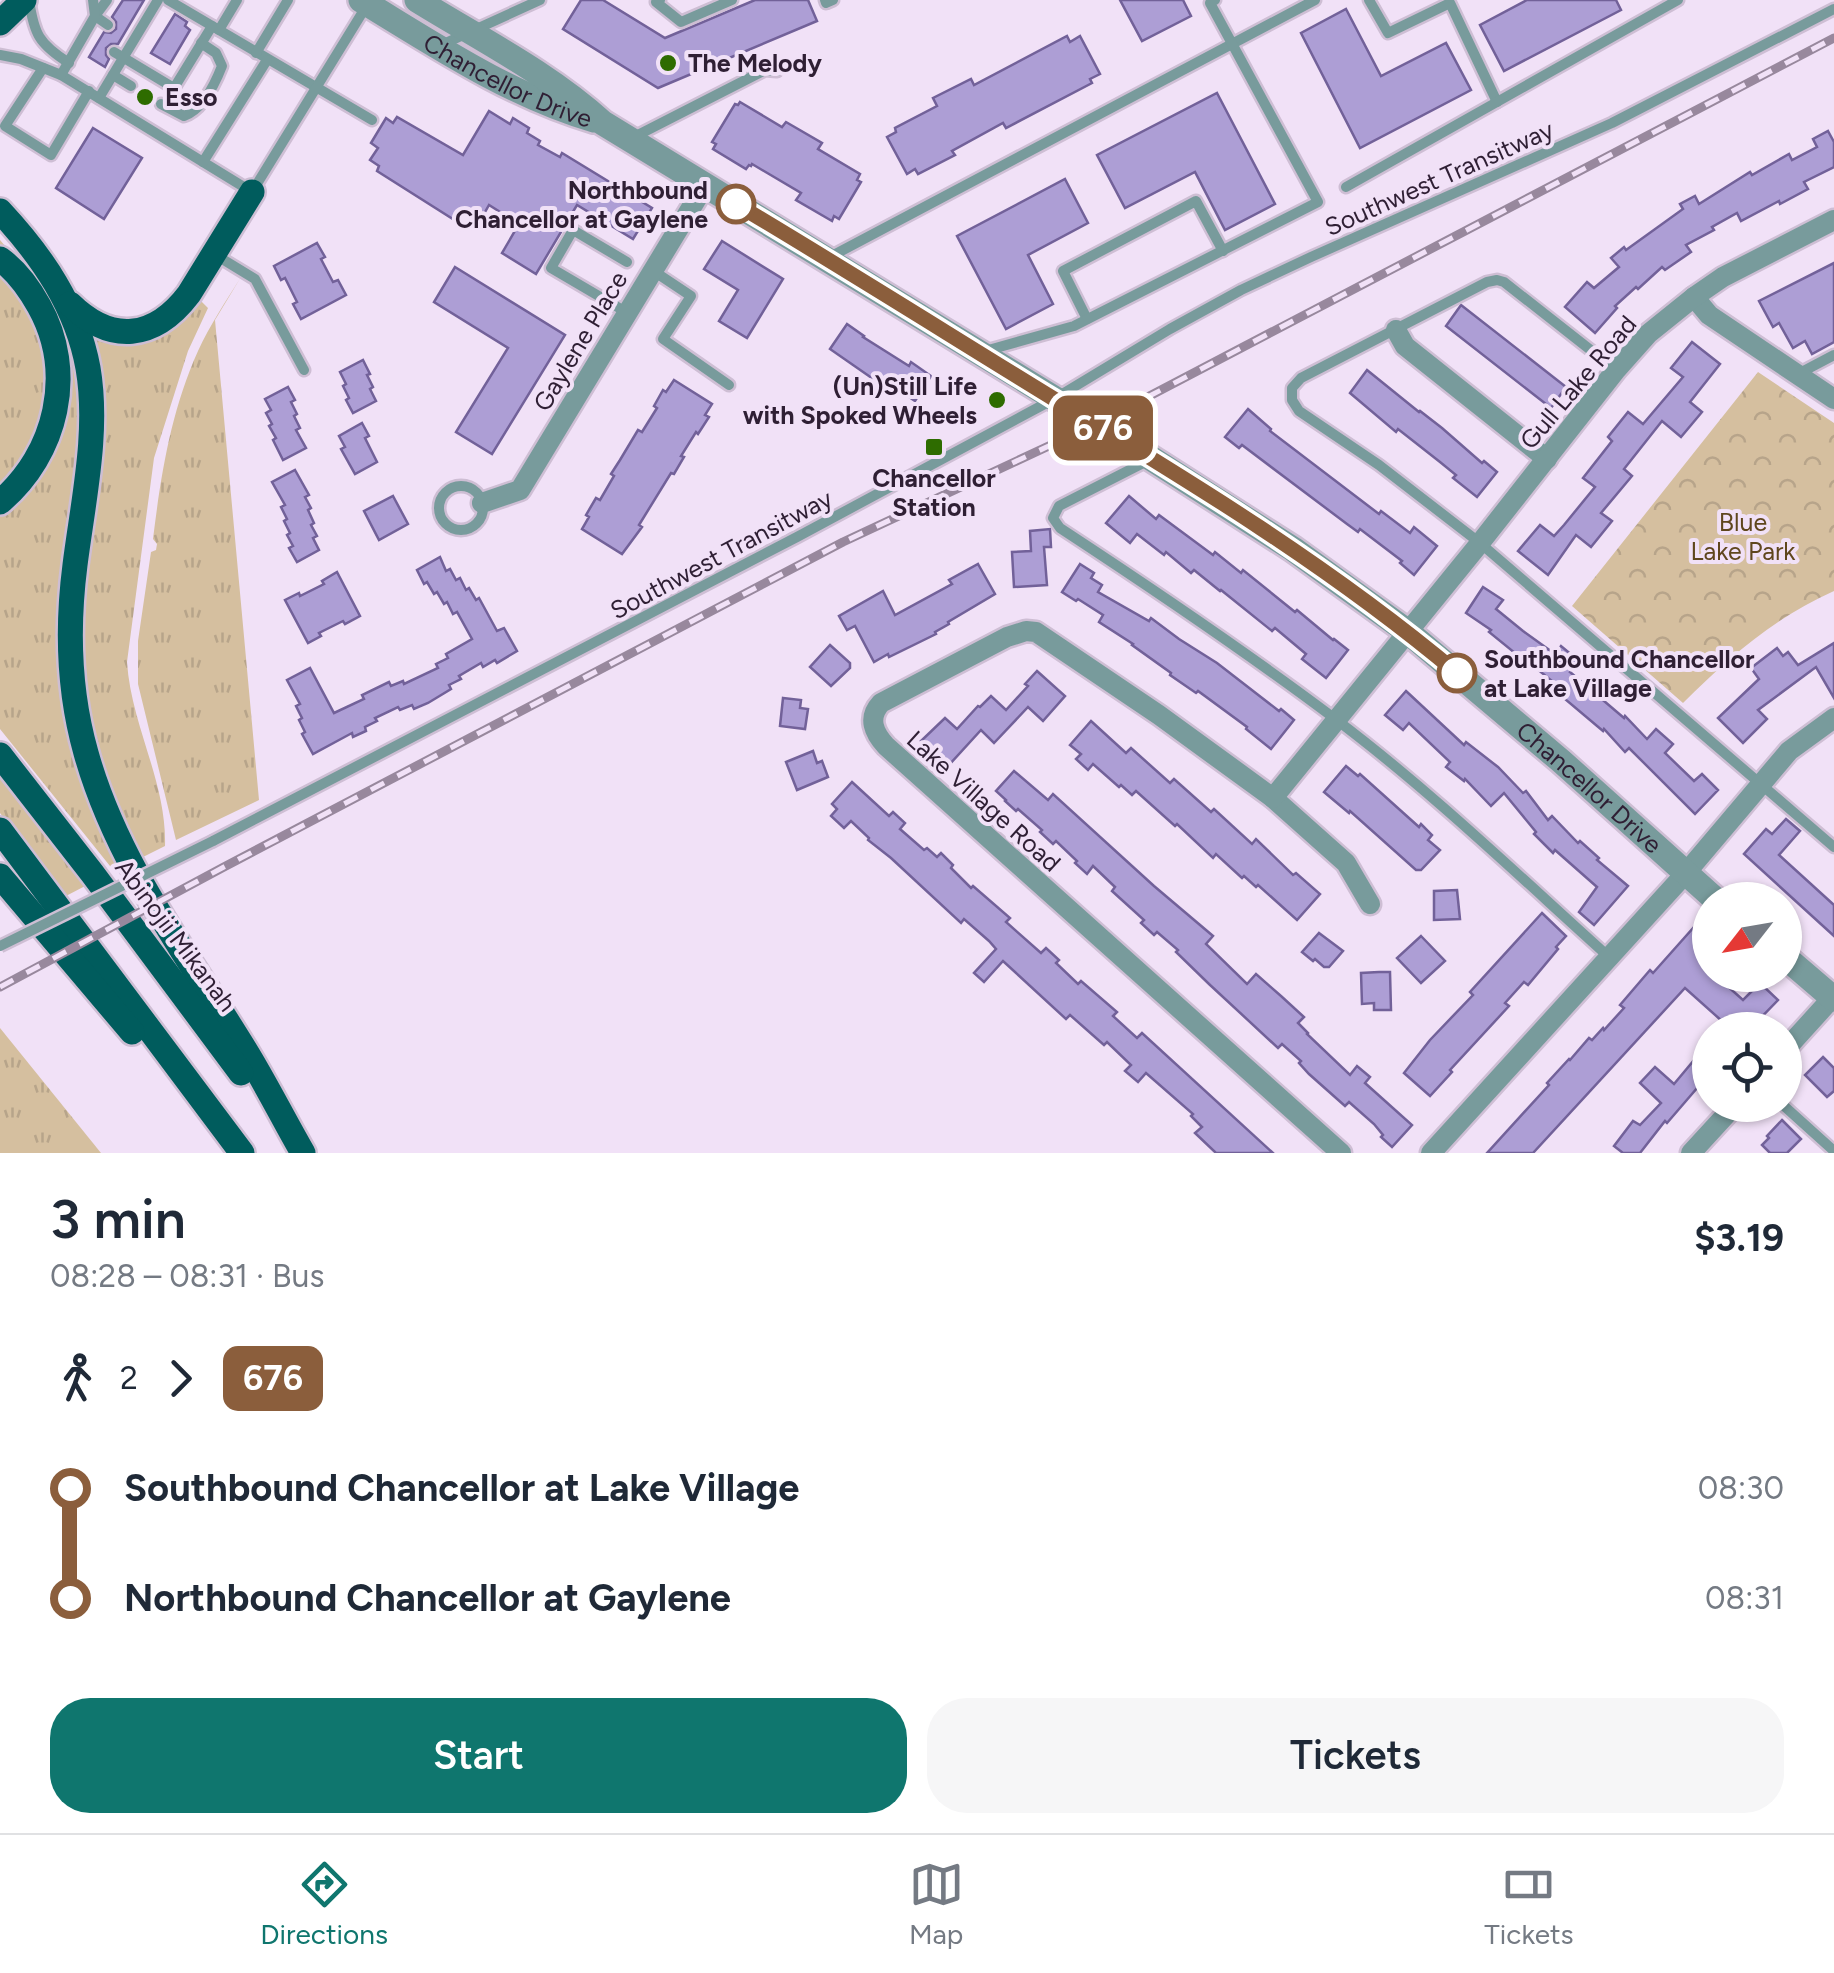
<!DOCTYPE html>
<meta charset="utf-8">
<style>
:root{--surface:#fff;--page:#f6f6f7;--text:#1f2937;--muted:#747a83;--line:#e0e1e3;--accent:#0f766e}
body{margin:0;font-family:Figtree,sans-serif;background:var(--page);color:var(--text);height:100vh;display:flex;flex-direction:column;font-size:38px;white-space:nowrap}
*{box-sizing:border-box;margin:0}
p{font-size:32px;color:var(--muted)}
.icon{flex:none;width:55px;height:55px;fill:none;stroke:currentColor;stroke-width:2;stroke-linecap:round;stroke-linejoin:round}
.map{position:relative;height:1153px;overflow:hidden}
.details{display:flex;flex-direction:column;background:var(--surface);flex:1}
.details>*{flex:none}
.badge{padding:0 20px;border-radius:15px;font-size:35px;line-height:65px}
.needle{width:65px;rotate:239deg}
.buttons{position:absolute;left:1692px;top:882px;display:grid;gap:20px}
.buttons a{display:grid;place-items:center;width:110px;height:110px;border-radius:50%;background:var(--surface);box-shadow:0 2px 8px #0004;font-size:50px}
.map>.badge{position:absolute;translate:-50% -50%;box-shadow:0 0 0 5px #fff}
.legs{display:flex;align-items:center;gap:15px;height:110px;padding:0 50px;font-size:32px}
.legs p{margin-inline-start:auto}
.headline{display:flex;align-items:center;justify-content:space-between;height:170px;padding:0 50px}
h1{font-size:55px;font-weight:600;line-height:75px}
.button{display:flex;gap:20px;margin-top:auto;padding:20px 50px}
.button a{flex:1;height:115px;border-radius:40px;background:var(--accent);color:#fff;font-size:40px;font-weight:600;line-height:115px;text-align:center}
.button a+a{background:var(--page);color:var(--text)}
ul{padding:0 50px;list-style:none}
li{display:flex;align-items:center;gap:35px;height:110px;font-size:38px}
li i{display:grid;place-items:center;width:15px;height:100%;margin:0 12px;background:currentColor}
li i::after{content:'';width:25px;height:25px;margin:-12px;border:8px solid;border-radius:50%;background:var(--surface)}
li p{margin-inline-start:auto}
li:first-child i{background:linear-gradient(#0000 50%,currentColor 0)}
li:last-child i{background:linear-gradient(currentColor 50%,#0000 0)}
.dock{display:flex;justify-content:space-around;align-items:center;height:140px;border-top:2px solid var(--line);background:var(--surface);font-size:28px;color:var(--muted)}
.dock a{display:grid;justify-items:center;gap:5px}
.dock .on{color:var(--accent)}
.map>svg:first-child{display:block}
.grass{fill:url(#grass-tufts)}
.park{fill:url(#park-crowns)}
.building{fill:#ad9ed5;stroke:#726199;stroke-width:2.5}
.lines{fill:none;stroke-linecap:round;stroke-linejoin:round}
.service-casing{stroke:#cebed4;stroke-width:15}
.minor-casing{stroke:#cebed4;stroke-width:25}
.tertiary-casing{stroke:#cebed4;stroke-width:30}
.primary-casing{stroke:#cebed4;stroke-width:30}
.service{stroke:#789b9c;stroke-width:10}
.minor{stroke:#789b9c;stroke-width:20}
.tertiary{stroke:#789b9c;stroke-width:25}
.primary{stroke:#005c5d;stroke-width:25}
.rail-casing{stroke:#98889d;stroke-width:9}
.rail{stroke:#f1e1f7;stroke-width:5;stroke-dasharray:15;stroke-linecap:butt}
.service-bridge-casing{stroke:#cebed4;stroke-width:15;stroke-linecap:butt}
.service-bridge{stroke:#789b9c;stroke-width:10}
.line-1-casing{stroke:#fff;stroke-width:22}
.line-1{stroke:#8b5e3c;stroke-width:15}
.poi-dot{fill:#2e6c00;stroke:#f1e1f7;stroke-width:4}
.stop-1-dot{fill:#fff;stroke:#8b5e3c;stroke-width:5}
.labels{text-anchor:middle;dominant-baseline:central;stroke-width:8;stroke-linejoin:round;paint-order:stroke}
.poi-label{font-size:25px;font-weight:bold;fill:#2f1f34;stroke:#f1e1f7;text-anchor:start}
.street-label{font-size:25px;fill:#2f1f34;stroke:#f1e1f7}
.stop-label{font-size:25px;font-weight:bold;fill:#2f1f34;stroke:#f1e1f7;text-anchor:end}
.park-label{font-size:25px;fill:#5f461d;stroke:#f1e1f7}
</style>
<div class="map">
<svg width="1834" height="1153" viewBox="0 0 1834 1153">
<defs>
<pattern id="grass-tufts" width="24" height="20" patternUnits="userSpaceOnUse" patternTransform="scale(2.5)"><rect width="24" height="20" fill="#d5bf9f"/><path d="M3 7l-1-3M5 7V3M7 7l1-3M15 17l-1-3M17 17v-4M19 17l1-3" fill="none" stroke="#b7a48a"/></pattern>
<pattern id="park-crowns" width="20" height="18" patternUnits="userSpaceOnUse" patternTransform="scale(2.5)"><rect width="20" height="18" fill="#d5bf9f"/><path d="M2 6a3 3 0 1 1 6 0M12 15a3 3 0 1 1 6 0" fill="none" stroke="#b7a48a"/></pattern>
</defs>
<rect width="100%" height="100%" fill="#f1e1f7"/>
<g class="grass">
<path d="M0,240L56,305L75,357L82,417L62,633L121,868L114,871L0,729V512L67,391L0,250Z"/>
<path d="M0,277C57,333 62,429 0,484Z"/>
<path d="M241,277L215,320L259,800L176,840L138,684V641L151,552L156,550L157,544L153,539C161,474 171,411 198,351C210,325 226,301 241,277Z"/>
<path d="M195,295L208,308L188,351L154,458L127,662C131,725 167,783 165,846L141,858L103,769L90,725L80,672L89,328L102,334Z"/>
<path d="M0,771L89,884L64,897L0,813Z"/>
<path d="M0,1028L101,1153H0Z"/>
</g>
<path class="park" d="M1758,372L1834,423V591C1775,617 1728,658 1683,703L1572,606Z"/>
<g class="building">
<path d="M123,0H144L118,44H111L106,48V55L109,59L105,67L89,57L104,32L111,33L116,29V22L112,17Z"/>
<path d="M581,0H603L665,38L755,0H808L817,21L658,88L563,29Z"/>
<path d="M1120,0H1183L1191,16L1142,41Z"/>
<path d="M1527,0H1616L1621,10L1504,71L1480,25Z"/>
<path d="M1346,9L1381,76L1446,43L1471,90L1360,148L1301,33Z"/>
<path d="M175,14L187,22L185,26L190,30L170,64L151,53Z"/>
<path d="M1067,36L1070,42L1080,36L1100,74L1090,79L1092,83L1006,128L1003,123L952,151L955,155L918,174L915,169L907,174L887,137L896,132L895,128L937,106L933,98L971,79L974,85Z"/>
<path d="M1217,93L1275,204L1225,230L1195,172L1125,208L1097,155Z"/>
<path d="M740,102L782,127L786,122L822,143L818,149L860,174L857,180L861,182L839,219L834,216L832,221L796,200L801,193L752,164L751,166L749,165L746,169L713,149L716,144L712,142L735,104L738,105Z"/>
<path d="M489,111L510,124L513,118L529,128L527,133L540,141L538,145L560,157L562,153L652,208L633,239L577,205L536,274L502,253L519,224L489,205L480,221L463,210L456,221L377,171L379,166L370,160L378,148L371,143L386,118L393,123L397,117L463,155Z"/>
<path d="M93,128L142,158L104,219L56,188Z"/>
<path d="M1828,131L1834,142V167L1804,182L1808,189L1780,204L1779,201L1741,221L1737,213L1712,227L1714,230L1686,245L1691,252L1665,270L1662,267L1638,289L1636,287L1615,306L1617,308L1595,333L1565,307L1587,282L1594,288L1619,267L1611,258L1624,247L1626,250L1683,209L1680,204L1695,196L1699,204L1750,172L1752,175L1789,154L1792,160L1817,147L1813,139Z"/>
<path d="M1065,179L1088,223L1028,255L1053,304L1006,329L957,236Z"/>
<path d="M722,241L783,279L747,338L719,321L738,290L704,269Z"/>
<path d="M317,243L325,257L321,259L333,282L338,280L346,295L301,319L293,304L297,302L285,278L281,280L274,266Z"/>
<path d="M1834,263V342L1812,354L1805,341L1793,348L1779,323L1773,327L1759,301Z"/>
<path d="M455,267L565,335L492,454L456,432L508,348L434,302Z"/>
<path d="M1461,305L1566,387L1551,408L1446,326Z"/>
<path d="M847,324L864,336L863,337L909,366L911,362L931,376L915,401L882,379L879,383L830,349Z"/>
<path d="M1692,342L1720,364L1690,402L1702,412L1681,437L1662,421L1624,469L1632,476L1601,513L1612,521L1591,547L1576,535L1548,575L1518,551L1540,525L1554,536L1564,525L1595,487L1583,478L1612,441L1608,437L1628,412L1643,424L1683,377L1671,368Z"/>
<path d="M363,360L370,374L367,375L373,387L370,389L376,401L353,413L346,400L349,398L343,386L346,384L340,372Z"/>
<path d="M1367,370L1419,412L1420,411L1442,428L1482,463L1484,461L1497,472L1477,497L1453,478L1456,475L1440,462L1398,429L1396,432L1350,393Z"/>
<path d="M674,380L712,404L705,415L709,417L698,434L696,432L681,456L684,457L674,474L671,473L639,525L642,527L622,554L582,529L589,517L586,515L596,498L600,500L614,476L611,474L620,460L638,430L642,432L657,408L654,406L663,390L666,392Z"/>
<path d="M288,387L295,400L291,402L297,414L294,416L300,428L296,430L306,448L283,460L273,440L276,438L269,426L272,424L266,413L271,410L265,399Z"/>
<path d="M1248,409L1271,429L1270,431L1379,514L1381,511L1410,533L1414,527L1437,546L1414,575L1400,563L1402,561L1360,529L1358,532L1347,524L1242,445L1239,448L1225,437Z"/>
<path d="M362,423L369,436L365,438L377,462L355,474L341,449L345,447L339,436Z"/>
<path d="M295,470L309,495L305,497L311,508L308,510L314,523L311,525L317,536L313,538L319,550L297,562L289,548L293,546L287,535L290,533L284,521L287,519L281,507L285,505L272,482Z"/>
<path d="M393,496L408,524L379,540L364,511Z"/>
<path d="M1129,496L1156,519L1159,515L1213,555L1215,552L1241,573L1243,570L1295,612L1297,610L1333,640L1334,639L1348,650L1326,678L1302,659L1306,654L1275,628L1272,631L1221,590L1220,591L1194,570L1191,573L1166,552L1164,555L1137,534L1130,543L1106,523Z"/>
<path d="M1050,529L1051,547H1044L1047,585L1014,587L1012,552L1031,551L1030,531Z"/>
<path d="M440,557L446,571L450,569L456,580L460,578L466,590L469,588L476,600L479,598L497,631L504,628L517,651L497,663L495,660L483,667L481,663L459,676L461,679L449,685L451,689L428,703L414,709L412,705L400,710L398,707L375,718L377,721L365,727L366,731L353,737L352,733L313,754L302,734L305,732L299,720L302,718L296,706L300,704L287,680L310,668L334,713L364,699L362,695L389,682L391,686L403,681L404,684L438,668L436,664L448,658L446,654L472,639L457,612L453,614L447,602L444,604L437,592L434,594L427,582L424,584L417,570Z"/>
<path d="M978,564L995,594L948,622L949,624L935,632L936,634L889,657L888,654L874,662L855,626L847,630L839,616L883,591L895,615L952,584L949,580Z"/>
<path d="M1080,564L1094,573L1091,578L1102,585L1098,592L1149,621L1151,618L1179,639L1217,663L1279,711L1281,709L1294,720L1271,749L1246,729L1247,727L1198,691L1196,693L1170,675L1171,673L1132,645L1133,644L1099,622L1103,615L1078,599L1076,601L1062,592Z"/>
<path d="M337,572L360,616L345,624L343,621L319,633L321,636L308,643L285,600L299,593L300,596L324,584L322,581Z"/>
<path d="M1483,587L1503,600L1496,609L1523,631L1555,654L1561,646L1579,661L1570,672L1624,718L1625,716L1647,739L1656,729L1673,744L1665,753L1694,781L1702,774L1718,790L1695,814L1629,748L1625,752L1604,729L1603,731L1559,694L1563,690L1536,668L1514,654L1515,653L1489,632L1491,630L1466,613Z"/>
<path d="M1834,643V698L1816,667L1758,710L1767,719L1743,743L1718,718L1759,679L1751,668L1777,648L1783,656L1788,652L1798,665Z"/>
<path d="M830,645L850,663V668L831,686L810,667Z"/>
<path d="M1037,671L1065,696L1043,721L1028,707L994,743L981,730L949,765L921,741L945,718L957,729L978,706L980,707L991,696L1006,710L1028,686L1025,684Z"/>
<path d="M1406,691L1464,745L1466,742L1498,767L1523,793L1526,791L1548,820L1552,816L1578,843L1580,841L1599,858L1597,860L1628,886L1594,925L1579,912L1597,887L1555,850L1553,853L1534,834L1536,832L1504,793L1491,806L1465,779L1464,781L1446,767L1450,762L1409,723L1403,730L1385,715Z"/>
<path d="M783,698L801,700L800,708L808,709L805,729L780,726Z"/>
<path d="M1091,721L1126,753L1131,748L1170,783L1174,779L1211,812L1214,809L1252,844L1256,839L1293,875L1296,873L1320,894L1297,920L1258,885L1256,887L1244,876L1242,878L1216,854L1213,858L1177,824L1175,826L1136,791L1132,795L1121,785L1119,787L1093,764L1088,770L1076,759L1081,754L1070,745Z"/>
<path d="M813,751L817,763L822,761L828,777L797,790L786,762Z"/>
<path d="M1346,766L1358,776L1360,774L1419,827L1421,824L1432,835L1428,840L1440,850L1421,870H1416L1350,811L1349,813L1324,792Z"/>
<path d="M1014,771L1048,800L1053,794L1154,886L1213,936L1206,944L1247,984L1256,974L1281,996L1304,1017L1298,1023L1308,1033L1307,1034L1350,1075L1357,1066L1370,1077L1365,1083L1412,1125L1392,1147L1381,1137L1383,1135L1374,1124L1349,1102L1345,1106L1309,1074L1299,1063L1301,1061L1282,1044L1278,1048L1209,984L1176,952L1178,950L1157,932L1154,935L1141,923L1144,920L1112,891L1115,887L1093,866L1087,874L1075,863L1077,861L1056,841L1053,844L1040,832L1042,830L1018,809L1016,811L1005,801L1006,800L996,791Z"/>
<path d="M852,782L889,816L893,812L905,823L900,829L924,850L927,848L937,857L941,853L953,865L951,868L971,888L973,886L1010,918L1006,922L1041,953L1046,948L1059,960L1056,963L1078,984L1081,981L1117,1012L1113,1016L1137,1038L1142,1033L1273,1153H1216L1195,1133L1202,1127L1191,1116L1193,1114L1146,1073L1138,1082L1125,1071L1131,1065L1107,1042L1104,1045L1070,1015L1066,1019L1003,961L984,982L974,973L996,949L989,941L964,919L961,923L891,858L868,840L869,838L851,821L844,828L831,816L837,809L832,804Z"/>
<path d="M1786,819L1800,831L1779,855L1834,905V936L1744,854L1766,829L1772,834Z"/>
<path d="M1457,890L1460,919L1434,920V891Z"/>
<path d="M1542,913L1566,936L1556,947L1558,949L1528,985L1524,982L1505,1003L1509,1006L1450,1070L1452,1072L1430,1096L1404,1073L1430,1040L1473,995L1470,992Z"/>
<path d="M1694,927L1710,941V960L1705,966L1710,970V975H1715L1743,1000L1760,983L1778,1000L1749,1030H1715L1723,1022L1685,988L1533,1153H1487L1549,1085L1547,1083L1569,1059L1570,1060L1589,1038L1592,1040L1603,1028L1604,1030L1624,1008L1620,1005L1650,970L1653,973Z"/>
<path d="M1319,933L1343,951L1329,967H1324L1315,959L1313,961L1302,952Z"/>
<path d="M1421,936L1445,961L1421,983L1397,958Z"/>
<path d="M1379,972H1390L1391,1010H1374V1003L1362,1004L1361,973Z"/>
<path d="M1710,1041V1073L1667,1123L1665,1121L1640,1153H1623L1614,1146L1633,1121L1640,1125L1661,1103L1640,1083L1655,1067L1674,1084Z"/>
<path d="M1823,1057L1834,1068V1091L1827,1097L1805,1075Z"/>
<path d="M1782,1120L1801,1139L1787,1153H1770L1762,1145L1769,1138L1767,1136Z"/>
</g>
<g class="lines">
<g class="service-casing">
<g id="service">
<path d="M29,0C34,34 39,44 69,63"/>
<path d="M107,0L95,16L108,25"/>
<path d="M168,0L372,120"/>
<path d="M660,0L656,2L681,22L732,0"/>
<path d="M825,0L826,3L833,0"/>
<path d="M1369,0L1388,33L1450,3L1497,102"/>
<path d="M219,30L237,0"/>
<path d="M439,46L540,0"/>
<path d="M114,52L174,88L212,26"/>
<path d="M256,53L288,0"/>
<path d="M0,55L21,59L61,75L252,192L367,5"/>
<path d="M43,68L5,126L51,155L89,91"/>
<path d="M61,75L95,16L93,0"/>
<path d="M113,75L131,86"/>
<path d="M99,98L158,0"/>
<path d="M161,104L184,116C202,110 215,84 222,66L216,53L201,43"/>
<path d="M634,137L765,70L777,71"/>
<path d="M203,162L267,60"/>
<path d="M1346,187L1678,0"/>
<path d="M214,254L255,279L304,370"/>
<path d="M828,258L1315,0"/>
<path d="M652,270L691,296L663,339L729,385"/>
<path d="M626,312L551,268L573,230L627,262"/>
<path d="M1087,319L1063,271L1196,201L1223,251"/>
<path d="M985,351L1074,326L1318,202L1210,3L1215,0"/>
<path d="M1616,370L1504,282L1497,280L1487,282L1301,378L1292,388V400L1299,411L1379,465L1480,543L1834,847"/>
<path d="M1798,374L1834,355"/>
<path d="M1151,459L1059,506L1053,518L1060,528C1153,589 1245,651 1334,718C1431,791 1519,876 1609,957"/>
<circle cx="461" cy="508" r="22"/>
<path d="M213,841L797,537L1054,399L1170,329L1241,290L1311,257L1612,123L1834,9"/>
<path d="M1783,1105L1834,1151"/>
</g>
</g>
<g class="minor-casing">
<g id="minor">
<path d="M1694,297L1709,315L1834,399"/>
<path d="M1396,330L1405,346L1547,459"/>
<path d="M482,503L520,490L705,185"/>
<path d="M1273,798L1346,863L1370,904"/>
<path d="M1785,1050L1833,997"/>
<path d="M1341,1153L886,746C874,733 867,718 881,703L1007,637L1026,631L1036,632L1159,715L1273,798L1480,543L1616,370L1648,334L1694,297L1723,277L1834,220"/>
<path d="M1431,1153L1685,874L1789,751L1834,718"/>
<path d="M1691,1153L1735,1105"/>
</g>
</g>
<g class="tertiary-casing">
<g id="tertiary">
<path id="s1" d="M361,0C435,45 511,96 594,120"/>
<path id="s2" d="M417,0C480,39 548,73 603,123L1116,436L1293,549L1408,632L1561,761L1716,900"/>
<path d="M1785,957L1834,999"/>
</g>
</g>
<g class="primary-casing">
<g id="primary">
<path d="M0,23L24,0"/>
<path d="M0,211C42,256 77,307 88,368C99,432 83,501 75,565C67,627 69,693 86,753C117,864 188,956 247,1053C267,1086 284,1120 303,1153"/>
<path d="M0,259C17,271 29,288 39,306C76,372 57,454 0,502"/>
<path d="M70,304C111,344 154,340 189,294L252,192"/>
<path d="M0,755L92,873L241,1073"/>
<path d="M0,830L242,1153"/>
<path d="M0,876L132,1032"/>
</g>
</g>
<use href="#service" class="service"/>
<use href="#minor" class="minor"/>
<use href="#tertiary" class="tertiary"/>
<use href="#primary" class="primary"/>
<g class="rail-casing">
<path id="rail" d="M0,987L222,868L843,542L1096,424L1834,38"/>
</g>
<use href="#rail" class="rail"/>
<g class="service-bridge-casing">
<path id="service-bridge" d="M0,946L213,841"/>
</g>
<use href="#service-bridge" class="service-bridge"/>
</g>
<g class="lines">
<g class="line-1-casing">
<path id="line-1" d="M736,204C842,267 948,334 1054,399C1193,483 1332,568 1457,673"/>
</g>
<use href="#line-1" class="line-1"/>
</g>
<g class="poi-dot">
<circle cx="668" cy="63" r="10"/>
<circle cx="145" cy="97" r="10"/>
<circle cx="997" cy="400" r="10"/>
<rect x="924" y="437" width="20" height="20" rx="5"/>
</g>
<g class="stop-1-dot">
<circle cx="736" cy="204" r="18"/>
<circle cx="1457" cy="673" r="18"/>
</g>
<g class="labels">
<g class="poi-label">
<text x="688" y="63">The Melody</text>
<text x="165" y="97">Esso</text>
<text x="977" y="386" text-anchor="end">(Un)Still Life<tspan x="977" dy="29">with Spoked Wheels</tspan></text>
<text x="934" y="478" text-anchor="middle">Chancellor<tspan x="934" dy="29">Station</tspan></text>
</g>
<g class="street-label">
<text stroke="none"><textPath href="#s1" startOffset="168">Chancellor Drive</textPath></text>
<text transform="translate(1439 178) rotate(-24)">Southwest Transitway</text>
<text transform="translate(580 341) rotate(-59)">Gaylene Place</text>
<text transform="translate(1578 382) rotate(-50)">Gull Lake Road</text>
<text transform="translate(721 554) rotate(-28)">Southwest Transitway</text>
<text stroke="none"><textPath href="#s2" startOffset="1415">Chancellor Drive</textPath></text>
<text transform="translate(984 801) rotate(42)">Lake Village Road</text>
<text transform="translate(176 935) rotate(53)">Abinojii Mikanah</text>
</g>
<g class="stop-label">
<text x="708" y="190">Northbound<tspan x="708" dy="29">Chancellor at Gaylene</tspan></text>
<text x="1484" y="659" text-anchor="start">Southbound Chancellor<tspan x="1484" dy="29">at Lake Village</tspan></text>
</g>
<g class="park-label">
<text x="1743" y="522">Blue<tspan x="1743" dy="29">Lake Park</tspan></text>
</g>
</g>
</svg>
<div class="buttons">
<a><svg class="needle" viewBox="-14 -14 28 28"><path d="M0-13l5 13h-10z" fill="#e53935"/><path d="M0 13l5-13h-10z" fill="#747a83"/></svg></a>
<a><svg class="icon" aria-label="locate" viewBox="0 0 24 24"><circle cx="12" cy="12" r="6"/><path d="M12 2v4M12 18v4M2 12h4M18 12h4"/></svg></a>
</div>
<b class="badge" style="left:1103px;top:428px;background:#8b5e3c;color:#fff">676</b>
</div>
<section class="details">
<div class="headline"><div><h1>3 min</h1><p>08:28 – 08:31 · Bus</p></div><b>$3.19</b></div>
<div class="legs"><svg class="icon" aria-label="walk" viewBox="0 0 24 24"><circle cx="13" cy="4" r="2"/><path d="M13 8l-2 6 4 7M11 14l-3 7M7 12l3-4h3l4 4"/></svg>2<svg class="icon" aria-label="forward" viewBox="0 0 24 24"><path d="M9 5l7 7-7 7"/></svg><b class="badge" style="background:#8b5e3c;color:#fff">676</b></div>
<ul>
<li><i style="color:#8b5e3c"></i><b>Southbound Chancellor at Lake Village</b><p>08:30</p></li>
<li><i style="color:#8b5e3c"></i><b>Northbound Chancellor at Gaylene</b><p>08:31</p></li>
</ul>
<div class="button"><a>Start</a><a>Tickets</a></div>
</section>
<nav class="dock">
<a class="on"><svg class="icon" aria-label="directions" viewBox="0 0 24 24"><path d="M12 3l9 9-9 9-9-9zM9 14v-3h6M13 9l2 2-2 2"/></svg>Directions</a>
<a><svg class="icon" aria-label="map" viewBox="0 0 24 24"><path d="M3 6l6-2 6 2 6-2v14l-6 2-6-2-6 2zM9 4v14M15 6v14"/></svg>Map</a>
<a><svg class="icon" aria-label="tickets" viewBox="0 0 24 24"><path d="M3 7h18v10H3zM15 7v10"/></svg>Tickets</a>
</nav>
